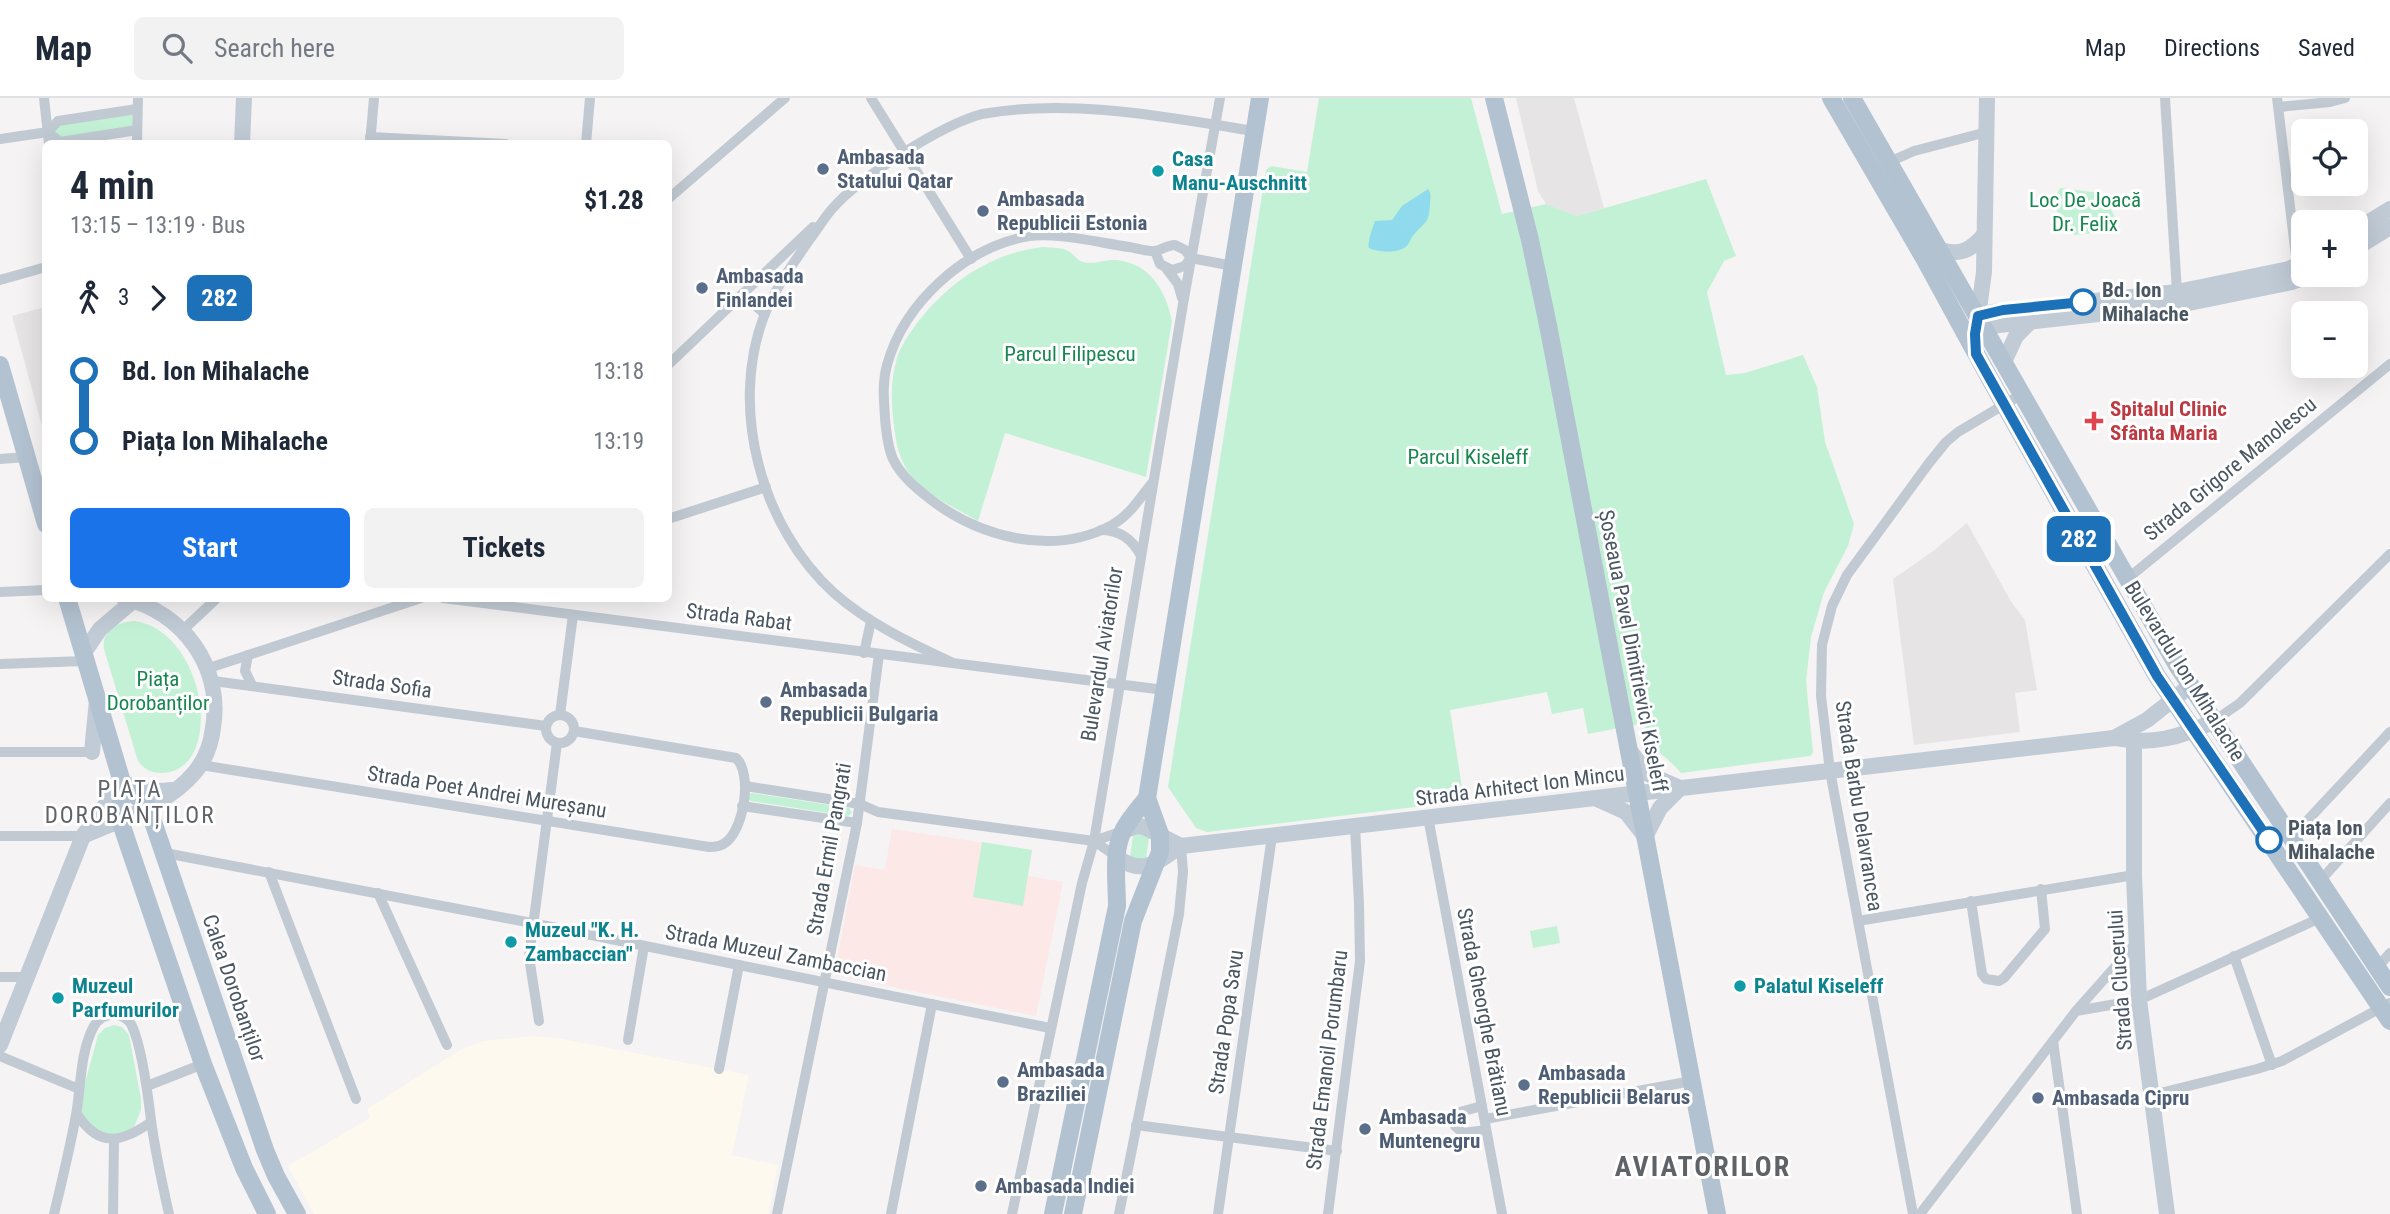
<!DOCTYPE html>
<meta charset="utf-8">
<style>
:root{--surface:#fff;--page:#f2f2f3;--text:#1f2937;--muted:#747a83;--line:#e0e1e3;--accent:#1a73e8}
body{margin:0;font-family:"Roboto Condensed",sans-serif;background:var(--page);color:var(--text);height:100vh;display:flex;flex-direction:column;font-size:26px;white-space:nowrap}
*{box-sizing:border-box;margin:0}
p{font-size:23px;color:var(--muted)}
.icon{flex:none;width:38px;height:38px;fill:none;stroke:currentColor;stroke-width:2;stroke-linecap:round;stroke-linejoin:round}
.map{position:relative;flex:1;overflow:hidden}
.panel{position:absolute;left:42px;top:42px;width:630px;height:462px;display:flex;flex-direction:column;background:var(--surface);border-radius:10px;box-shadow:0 7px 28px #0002}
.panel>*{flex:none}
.badge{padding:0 14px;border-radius:10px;font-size:24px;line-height:46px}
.fabs{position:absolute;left:2291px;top:21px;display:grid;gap:14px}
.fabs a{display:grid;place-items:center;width:77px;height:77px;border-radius:10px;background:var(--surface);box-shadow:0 7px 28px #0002;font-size:35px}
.map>.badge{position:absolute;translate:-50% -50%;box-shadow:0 0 0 4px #fff}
.legs{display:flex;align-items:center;gap:10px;height:77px;padding:0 28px;font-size:23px}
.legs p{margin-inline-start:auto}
.summary{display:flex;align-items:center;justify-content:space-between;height:119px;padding:0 28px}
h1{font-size:38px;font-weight:700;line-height:52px}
.button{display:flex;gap:14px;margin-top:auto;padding:14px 28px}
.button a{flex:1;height:80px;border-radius:10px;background:var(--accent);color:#fff;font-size:28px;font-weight:700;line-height:80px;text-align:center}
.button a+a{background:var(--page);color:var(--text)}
ul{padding:0 28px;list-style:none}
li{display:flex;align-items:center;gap:24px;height:70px;font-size:26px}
li i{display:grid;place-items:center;width:10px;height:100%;margin:0 9px;background:currentColor}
li i::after{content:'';width:18px;height:18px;margin:-9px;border:5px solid;border-radius:50%;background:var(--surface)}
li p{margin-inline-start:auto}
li:first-child i{background:linear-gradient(#0000 50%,currentColor 0)}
li:last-child i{background:linear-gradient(currentColor 50%,#0000 0)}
header{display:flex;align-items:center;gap:42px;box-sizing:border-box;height:98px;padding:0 35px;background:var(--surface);border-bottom:2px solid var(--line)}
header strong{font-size:33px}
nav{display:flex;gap:38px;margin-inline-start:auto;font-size:24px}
.search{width:490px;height:63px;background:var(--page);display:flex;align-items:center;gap:18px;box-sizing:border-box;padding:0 24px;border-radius:10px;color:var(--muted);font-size:26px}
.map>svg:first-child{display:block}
.commercial{fill:#fdf9ef}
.education{fill:#e6e4e5}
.medical{fill:#fce8e6}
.green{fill:#c3f1d5}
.water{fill:#90daee}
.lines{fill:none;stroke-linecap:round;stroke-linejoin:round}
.street{stroke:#c1cad2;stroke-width:10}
.secondary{stroke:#c1cbd6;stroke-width:16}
.primary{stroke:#b3c2d1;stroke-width:18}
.line-1-casing{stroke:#fff;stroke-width:16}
.line-1{stroke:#1d71b8;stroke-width:10}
.service-dot{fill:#5c6f8a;stroke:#fff;stroke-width:2.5}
.culture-dot{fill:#0f9aa8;stroke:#fff;stroke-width:2.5}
.stop-1-dot{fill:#fff;stroke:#1d71b8;stroke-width:3.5}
.health-dot{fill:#e0444e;stroke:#fff;stroke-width:2.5}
.labels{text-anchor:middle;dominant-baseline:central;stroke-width:6;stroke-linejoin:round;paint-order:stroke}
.service-label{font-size:21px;font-weight:bold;fill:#4e5e75;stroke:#fff;text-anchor:start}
.culture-label{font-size:21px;font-weight:bold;fill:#0d838f;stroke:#fff;text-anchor:start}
.park-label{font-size:21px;fill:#17864f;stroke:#fff}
.stop-label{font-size:21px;font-weight:bold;fill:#4a5661;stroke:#fff;text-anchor:start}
.health-label{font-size:21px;font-weight:bold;fill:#be3a42;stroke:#fff;text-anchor:start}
.street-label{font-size:21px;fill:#4a5661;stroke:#fff}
.neighbourhood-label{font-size:23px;letter-spacing:2px;fill:#5f6368;stroke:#fff}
.district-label{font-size:28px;font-weight:bold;letter-spacing:2px;fill:#5f6368;stroke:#fff}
</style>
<header>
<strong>Map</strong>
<div class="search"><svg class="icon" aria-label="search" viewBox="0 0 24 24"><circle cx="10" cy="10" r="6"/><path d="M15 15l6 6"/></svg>Search here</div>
<nav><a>Map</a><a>Directions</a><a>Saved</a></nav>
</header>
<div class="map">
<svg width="2390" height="1116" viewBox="0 0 2390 1116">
<rect width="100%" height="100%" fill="#f5f3f3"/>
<path class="commercial" d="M531,938L557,940L749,977L732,1057L778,1067L768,1116H314L288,1068L370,1020L367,1011L460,952L483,943Z"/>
<g class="education">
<path d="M1516,0H1574L1604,110L1577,118L1546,106L1538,93Z"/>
<path d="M45,209H46L45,339L12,218Z"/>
<path d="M1967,425L2012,505L2025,522L2037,592L2015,595L2020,634L1914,647L1893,481L1932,454Z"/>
</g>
<path class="medical" d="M892,731L1032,752L1028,778L1063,784L1036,918L834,877L855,767L885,772Z"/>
<g class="green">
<path d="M1319,0H1471L1502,116L1546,106L1577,118L1706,81L1736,158L1724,163L1707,194L1726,277L1745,275L1803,257L1817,289L1825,344L1854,426L1848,448L1824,494L1811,539L1806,583L1813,655L1810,658L1681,675C1664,655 1650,653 1644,625L1588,636L1583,610L1552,616L1547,594L1450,612L1464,703L1207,734L1196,730L1168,689L1266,72L1271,68L1307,74Z"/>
<path d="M137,11V32L60,44L48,34L58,23Z"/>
<path d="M2060,90L2100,95L2110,109L2117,124L2103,134L2074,137L2052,106Z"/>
<path d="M1043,149C1051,150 1063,149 1070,154C1075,158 1077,162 1083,164C1095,167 1104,161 1116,162C1150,165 1166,193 1172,223L1146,379L1005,335L978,423C956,410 929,399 912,379C898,362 895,339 893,319C891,299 891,280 897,260C900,249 908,238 915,228C946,186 990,155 1043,149Z"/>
<path d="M134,523C206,532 227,674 161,675C151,675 144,671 138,663L104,551C101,532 118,524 134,523Z"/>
<path d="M752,695L849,710L852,715L848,718L751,703L748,701L749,696Z"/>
<path d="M1142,734L1149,740L1146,761L1141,763L1130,759L1133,738Z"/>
<path d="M982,744L1032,752L1023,808L973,799Z"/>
<path d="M1557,828L1560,845L1533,850L1530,833Z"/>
<path d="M114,927L122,929L129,937L141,1001V1012L134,1029L115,1038L94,1032L83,1018L81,1010L82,996L98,937L105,930Z"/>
</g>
<path class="water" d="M1428,91C1432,97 1430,99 1430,106C1429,128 1424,123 1412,139C1409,144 1408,149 1402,151C1393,155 1377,154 1369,150C1367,145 1373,128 1375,123L1392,122L1402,108Z"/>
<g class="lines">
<g class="street">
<path d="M44,0L49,46"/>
<path d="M871,0L971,161"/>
<path d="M2165,0L2177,194"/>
<path d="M2277,0L2297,167"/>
<path d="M2279,9L2330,4L2345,0"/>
<path d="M48,34L58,23L137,11"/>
<path d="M370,39L506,46"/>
<path d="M0,41L48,34L60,44L137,32"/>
<path d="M137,46L138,0"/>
<path d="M370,46L374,0"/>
<path d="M586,46L590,0"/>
<path d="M1889,64L1914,53L1987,34"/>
<path d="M668,101L785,0"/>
<path d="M1155,153L1160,166L1172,172L1185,168L1190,161"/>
<path d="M1166,170L1178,186L1182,200"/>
<path d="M0,182L46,169"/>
<path d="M742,196L765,216"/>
<path d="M668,267L813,129"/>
<path d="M0,361L26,359"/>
<path d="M1152,385C1140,400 1130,417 1112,427C1051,460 975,438 925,397C912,387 900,376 893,361C888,350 886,332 885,320C884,302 882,285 887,267C904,205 965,149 1029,138C1056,134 1101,145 1129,149C1137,150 1148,154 1155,153C1162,152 1167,147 1175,147L1185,152L1191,160L1233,168"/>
<path d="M668,421L766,389"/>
<path d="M1101,432C1120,432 1133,442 1141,458"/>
<path d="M2127,481L2390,266"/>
<path d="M0,494L46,492"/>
<path d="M443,500L1164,592"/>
<path d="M182,533L217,500"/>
<path d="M864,555L871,523"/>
<path d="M248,557L245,573L252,587"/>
<path d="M951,564C910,545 868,525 834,495C761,429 729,310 764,218C775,190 793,166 810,141C817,132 824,120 832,111C860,79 941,27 982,16C1072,0 1166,19 1254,33"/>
<path d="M0,566L85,563"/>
<path d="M209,570L421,500"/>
<path d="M213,583L546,628"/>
<circle cx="560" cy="631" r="14"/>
<path d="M560,617L573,517"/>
<path d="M2214,623L2240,605L2390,456"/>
<path d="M0,654H92"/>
<path d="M201,667L709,749C714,749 720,749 725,745C744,732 753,676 736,660L574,633"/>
<path d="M745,688L860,706L878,714L1094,743L1117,759"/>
<path d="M742,708L857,725"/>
<path d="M1428,719L1502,1116"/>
<path d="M0,738H83"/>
<path d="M2291,740L2390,634"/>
<path d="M1094,743L1123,733"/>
<path d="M165,755L532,825L1050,930"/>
<path d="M269,774L356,1001"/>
<path d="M2320,783L2390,705"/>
<path d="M378,795L447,947"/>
<path d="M1971,803L1982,876L1986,881L1999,883L2004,880L2045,831L2041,791"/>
<path d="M1858,823L2134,777"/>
<path d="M2234,858L2272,967"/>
<path d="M2377,870L2390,855"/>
<path d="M0,879H27"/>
<path d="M2076,913L2139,902L2320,820"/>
<path d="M539,923L529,859L557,645"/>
<path d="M628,942L644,848"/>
<path d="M2053,943L2077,1116"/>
<path d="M0,958L79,991"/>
<path d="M719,971L739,867"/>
<path d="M147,988L203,966"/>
<path d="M2152,997L2257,971L2282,963L2390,905"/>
<path d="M1482,1008L1456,1015L1455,1028L1463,1035L1486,1032"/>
<path d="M77,1016C99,1050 121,1045 151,1024"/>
<path d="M1485,1021L1692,983"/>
<path d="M1136,1027L1337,1053"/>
<path d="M54,1116C62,1083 70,1050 76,1017C81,990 80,953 94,928C102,914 124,912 132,928C142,949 148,997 151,1022C155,1053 162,1085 169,1116"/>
<path d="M113,1116L114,1042"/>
<path d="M777,1116L857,725L879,556"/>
<path d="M891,1116L932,906"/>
<path d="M1012,1116L1082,785L1094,743L1183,206L1220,0"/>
<path d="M1119,1116L1179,816L1183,774L1181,748"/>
<path d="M1218,1116L1272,738"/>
<path d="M1328,1116L1360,863L1359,806L1355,728"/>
<path d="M1913,1116L1830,673L1821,598L1822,547L1832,508L1847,477L1929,365L1946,344L1958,334L2022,296"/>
<path d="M1920,1116L2076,913L2137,844"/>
</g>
<g class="secondary">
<path d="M242,46L244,0"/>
<path d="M2356,132L2390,111"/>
<path d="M2356,150L2390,129"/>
<path d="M1940,152C1960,158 1971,152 1984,137"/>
<path d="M1978,218L1984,174L1987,0"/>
<path d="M1972,230L2179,207L2292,184L2310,177"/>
<path d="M1976,255L1975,236L1978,218L1993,214L2177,194L2289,171L2303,164"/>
<path d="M2004,264L2016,238L2029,225"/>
<path d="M83,556L100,531L133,503"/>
<path d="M2114,640L2147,622L2190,588"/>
<path d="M2134,643V777L2139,902L2167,1116"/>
<path d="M1630,653L1648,676L1678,689"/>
<path d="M92,654L97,602"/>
<path d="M1597,701L1626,714L1644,737"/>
<path d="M1123,733L1137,728L1144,729L1181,748"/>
<path d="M83,738C121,721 168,707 195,674C206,661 211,646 213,630C223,569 184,515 124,500"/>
<path d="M1645,739L1660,710L1680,690"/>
<path d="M1117,759C1143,779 1158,763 1181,748L2114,640C2152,647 2180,640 2214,623"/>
<path d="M0,947L83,738L122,684C139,692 153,695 172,692"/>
</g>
<g class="primary">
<path d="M1494,0L1530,142L1548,227L1717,1116"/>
<path d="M1831,0L1924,160L1990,281L2157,578L2390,923"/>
<path d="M1852,0L2177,567L2390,889"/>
<path d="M0,267L46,426"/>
<path d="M67,500L122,684L120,722L129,749L203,966L244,1070L267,1116"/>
<path d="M122,684L148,709L265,1052L276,1078L297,1116"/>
<path d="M1053,1116L1117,808C1117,785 1112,752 1124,731C1130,720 1139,710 1147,700L1260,0"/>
<path d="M1073,1116L1133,823L1160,754V736L1147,700"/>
</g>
</g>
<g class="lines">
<g class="line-1-casing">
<path id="line-1" d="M2083,204L2003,212L1978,218L1975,236L1976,256L2157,578L2269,742"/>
</g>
<use href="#line-1" class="line-1"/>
</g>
<g class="service-dot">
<circle cx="823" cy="71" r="7"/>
<circle cx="983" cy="113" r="7"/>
<circle cx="702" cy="190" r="7"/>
<circle cx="766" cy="604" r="7"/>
<circle cx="1003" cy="984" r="7"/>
<circle cx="1524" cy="987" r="7"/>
<circle cx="2038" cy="1000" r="7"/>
<circle cx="1365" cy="1031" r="7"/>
<circle cx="981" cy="1088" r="7"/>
</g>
<g class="culture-dot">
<circle cx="1158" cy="73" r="7"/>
<circle cx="511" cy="844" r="7"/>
<circle cx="1740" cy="888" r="7"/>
<circle cx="58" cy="900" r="7"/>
</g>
<g class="stop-1-dot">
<circle cx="2083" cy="204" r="12"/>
<circle cx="2269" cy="742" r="12"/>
</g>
<path class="health-dot" d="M2090.5 312.5h7v7h7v7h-7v7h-7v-7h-7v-7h7z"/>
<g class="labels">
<g class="service-label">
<text x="837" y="59">Ambasada<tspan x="837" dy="24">Statului Qatar</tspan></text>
<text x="997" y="101">Ambasada<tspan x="997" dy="24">Republicii Estonia</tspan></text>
<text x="716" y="178">Ambasada<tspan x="716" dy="24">Finlandei</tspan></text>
<text x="780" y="592">Ambasada<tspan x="780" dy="24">Republicii Bulgaria</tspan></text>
<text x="1017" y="972">Ambasada<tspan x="1017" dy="24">Braziliei</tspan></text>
<text x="1538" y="975">Ambasada<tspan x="1538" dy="24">Republicii Belarus</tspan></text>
<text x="2052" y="1000">Ambasada Cipru</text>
<text x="1379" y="1019">Ambasada<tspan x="1379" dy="24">Muntenegru</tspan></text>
<text x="995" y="1088">Ambasada Indiei</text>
</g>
<g class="culture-label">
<text x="1172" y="61">Casa<tspan x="1172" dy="24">Manu-Auschnitt</tspan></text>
<text x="525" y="832">Muzeul "K. H.<tspan x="525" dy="24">Zambaccian"</tspan></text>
<text x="72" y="888">Muzeul<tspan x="72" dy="24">Parfumurilor</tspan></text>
<text x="1754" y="888">Palatul Kiseleff</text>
</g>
<g class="park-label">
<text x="2085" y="102">Loc De Joacă<tspan x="2085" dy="24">Dr. Felix</tspan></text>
<text x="1070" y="256">Parcul Filipescu</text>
<text x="1468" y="359">Parcul Kiseleff</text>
<text x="158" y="581">Piața<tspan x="158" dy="24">Dorobanților</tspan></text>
</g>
<g class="stop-label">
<text x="2102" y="192">Bd. Ion<tspan x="2102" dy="24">Mihalache</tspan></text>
<text x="2288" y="730">Piața Ion<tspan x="2288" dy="24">Mihalache</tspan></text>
</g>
<g class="health-label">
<text x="2110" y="311">Spitalul Clinic<tspan x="2110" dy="24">Sfânta Maria</tspan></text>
</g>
<g class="street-label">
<text transform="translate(2230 371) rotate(-39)">Strada Grigore Manolescu</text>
<text transform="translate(739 519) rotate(7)">Strada Rabat</text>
<text transform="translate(1633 553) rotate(79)">Șoseaua Pavel Dimitrievici Kiseleff</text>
<text transform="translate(1102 556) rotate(-81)">Bulevardul Aviatorilor</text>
<text transform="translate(2185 573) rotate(58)">Bulevardul Ion Mihalache</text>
<text transform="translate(382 586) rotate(8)">Strada Sofia</text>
<text transform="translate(1520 688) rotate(-7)">Strada Arhitect Ion Mincu</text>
<text transform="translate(487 694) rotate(9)">Strada Poet Andrei Mureșanu</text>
<text transform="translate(1859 708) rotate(81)">Strada Barbu Delavrancea</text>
<text transform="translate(829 751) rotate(-80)">Strada Ermil Pangrati</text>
<text transform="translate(776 855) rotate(11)">Strada Muzeul Zambaccian</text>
<text transform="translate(2120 882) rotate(-94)">Strada Clucerului</text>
<text transform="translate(234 890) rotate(71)">Calea Dorobanților</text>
<text transform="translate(1484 914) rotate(79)">Strada Gheorghe Brătianu</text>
<text transform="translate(1226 924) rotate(-82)">Strada Popa Savu</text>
<text transform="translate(1327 962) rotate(-83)">Strada Emanoil Porumbaru</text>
</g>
<g class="neighbourhood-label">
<text x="130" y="691">PIAȚA<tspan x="130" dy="26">DOROBANȚILOR</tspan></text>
</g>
<g class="district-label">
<text x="1703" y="1068">AVIATORILOR</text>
</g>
</g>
</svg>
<div class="fabs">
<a><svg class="icon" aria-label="locate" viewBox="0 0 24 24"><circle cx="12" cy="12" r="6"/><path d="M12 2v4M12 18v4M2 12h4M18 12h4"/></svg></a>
<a>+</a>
<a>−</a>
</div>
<b class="badge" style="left:2079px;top:441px;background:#1d71b8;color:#fff">282</b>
<section class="panel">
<div class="summary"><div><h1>4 min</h1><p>13:15 – 13:19 · Bus</p></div><b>$1.28</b></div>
<div class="legs"><svg class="icon" aria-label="walk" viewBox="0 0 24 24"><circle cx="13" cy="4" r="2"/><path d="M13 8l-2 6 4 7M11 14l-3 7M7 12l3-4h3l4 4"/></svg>3<svg class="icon" aria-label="forward" viewBox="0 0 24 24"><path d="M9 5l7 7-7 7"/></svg><b class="badge" style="background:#1d71b8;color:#fff">282</b></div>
<ul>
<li><i style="color:#1d71b8"></i><b>Bd. Ion Mihalache</b><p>13:18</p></li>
<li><i style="color:#1d71b8"></i><b>Piața Ion Mihalache</b><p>13:19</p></li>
</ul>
<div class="button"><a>Start</a><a>Tickets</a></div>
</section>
</div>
